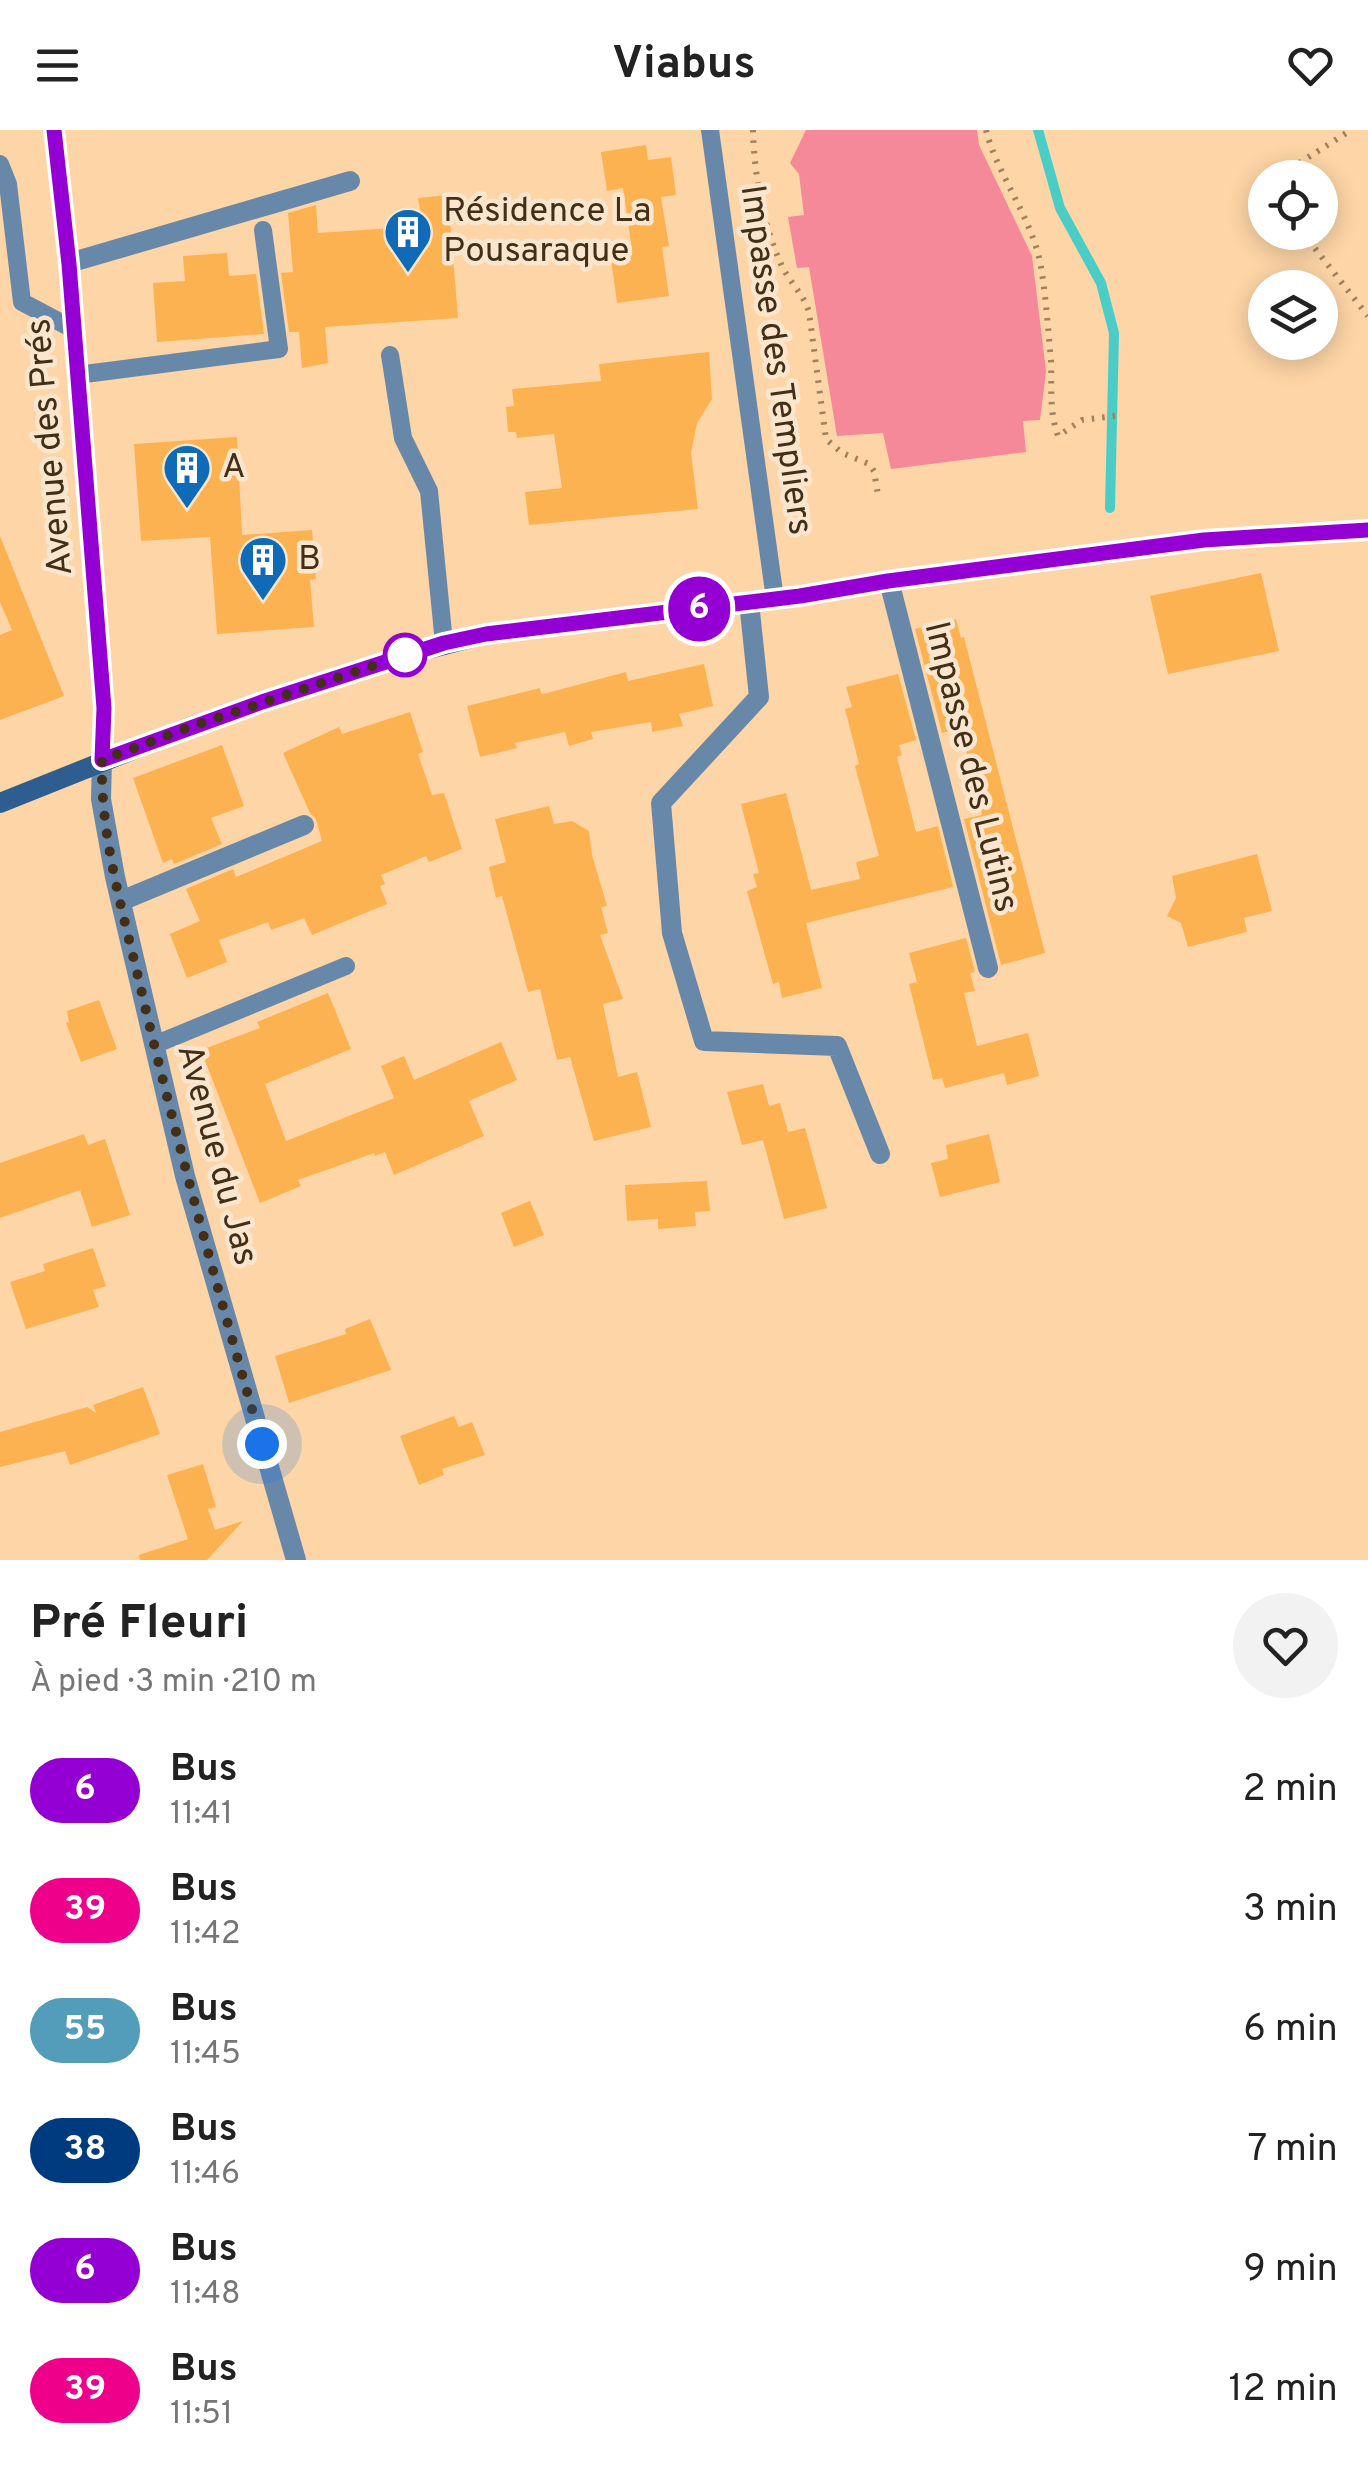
<!DOCTYPE html>
<html lang="fr">
<meta charset="utf-8">
<style>
:root{--surface:#fff;--page:#f2f2f2;--text:#222;--muted:#767676}
body{margin:0;font-family:Overpass,sans-serif;background:var(--page);color:var(--text);height:100vh;display:flex;flex-direction:column;font-size:38px;white-space:nowrap}
*{box-sizing:border-box;margin:0}
p{font-size:32px;color:var(--muted)}
.icon{flex:none;width:55px;height:55px;fill:none;stroke:currentColor;stroke-width:2;stroke-linecap:round;stroke-linejoin:round}
.map{position:relative;height:1430px;overflow:hidden}
.drawer{display:flex;flex-direction:column;background:var(--surface);flex:1}
.drawer>*{flex:none}
.badge{padding:0 20px;border-radius:32px;font-size:35px;line-height:65px}
.buttons{position:absolute;left:1248px;top:30px;display:grid;gap:20px}
.buttons a{display:grid;place-items:center;width:90px;height:90px;border-radius:50%;background:var(--surface);box-shadow:0 5px 25px #0003;font-size:50px}
.you{position:absolute;width:50px;height:50px;margin:-25px;border:8px solid #fff;border-radius:50%;background:#1a73e8;box-shadow:0 0 0 15px #1a73e833}
.map>.badge{position:absolute;translate:-50% -50%;box-shadow:0 0 0 5px #fff}
.round{display:grid;place-items:center;flex:none;width:105px;height:105px;border-radius:52px;background:var(--page)}
.summary{display:flex;align-items:center;justify-content:space-between;height:170px;padding:0 30px}
h1{font-size:48px;font-weight:700;line-height:75px}
ul{padding:0;list-style:none}
li{display:flex;align-items:center;gap:30px;height:120px;padding:0 30px}
li div{flex:1}
li b{display:block;font-size:38px}
li em{font-style:normal}
li .badge{min-width:110px;font-weight:700;text-align:center}
header{display:flex;justify-content:space-between;align-items:center;height:130px;padding:0 30px;background:var(--surface);font-size:45px;font-weight:700}
.map>svg:first-child{display:block}
.green{fill:#f58899}
.lines{fill:none;stroke-linecap:round;stroke-linejoin:round}
.stream{stroke:#4bcdc7;stroke-width:10}
.building{fill:#fcb251}
.path{stroke:#a0825e;stroke-width:6;stroke-dasharray:2.5 8;stroke-linecap:butt}
.lane{stroke:#6888aa;stroke-width:18}
.street{stroke:#6888aa;stroke-width:20}
.secondary{stroke:#2e5e8f;stroke-width:20}
.line-casing{stroke:#fff;stroke-width:22}
.line{stroke:#9400d3;stroke-width:15}
.walk{stroke:#432f17;stroke-width:10;stroke-dasharray:0 18}
.stop-dot{fill:#fff;stroke:#9400d3;stroke-width:5}
.labels{text-anchor:middle;dominant-baseline:central;stroke-width:9;stroke-linejoin:round;paint-order:stroke}
.poi-label{font-size:35px;fill:#432f17;stroke:#fae6cf;text-anchor:start}
.street-label{font-size:35px;fill:#432f17;stroke:#fae6cf}
</style>
<header><svg class="icon" aria-label="menu" viewBox="0 0 24 24"><path d="M4 6h16M4 12h16M4 18h16"/></svg>Viabus<svg class="icon" aria-label="heart" viewBox="0 0 24 24"><path d="M12 20l-8-8c-3-5 5-10 8-4 3-6 11-1 8 4z"/></svg></header>
<div class="map">
<svg width="1368" height="1430" viewBox="0 0 1368 1430">
<rect width="100%" height="100%" fill="#fdd5a6"/>
<path class="green" d="M806,0H977L979,15L1032,126L1046,241L1040,290L1023,291L1026,322L891,339L883,303L837,306L809,137L797,138L788,87L804,85L799,44L790,33Z"/>
<g class="lines">
<path class="stream" d="M1038,0L1060,78L1101,153L1114,203L1110,378"/>
</g>
<g class="building">
<path d="M646,15L648,30L671,27L676,65L661,67L669,116L662,117L669,166L617,173L610,122L632,119L623,58L607,61L601,22Z"/>
<path d="M448,65L458,188L325,197L328,233L302,238L299,202H289L281,143L293,142L288,83L316,75L318,103L423,96L418,68Z"/>
<path d="M227,123L229,146L256,144L264,204L157,212L153,153L185,151L183,126Z"/>
<path d="M709,222L712,269L697,293L691,323L698,379L529,395L525,362L562,358L554,304L517,308L516,302H508L506,277L514,276L512,259L601,251L599,234Z"/>
<path d="M237,307L242,405L312,400L316,449L310,450L314,497L217,504L210,407L141,411L134,314Z"/>
<path d="M0,406L64,566L0,590V505L12,500L0,472Z"/>
<path d="M1261,443L1279,521L1168,544L1150,466Z"/>
<path d="M956,489L961,508L964,507L1045,823L1001,835L964,689L982,685L964,612L958,614L953,600L942,603L915,499Z"/>
<path d="M704,534L713,576L679,584L683,596L652,602L651,592L591,602L593,609L569,616L565,602L515,613L517,618L480,627L467,576L540,558L541,564L547,563L626,542L628,551Z"/>
<path d="M898,544L916,610L899,615L902,625L897,627L916,702L938,696L953,757L806,793L822,858L782,868L779,852L773,854L747,761L757,757L753,744L759,743L741,674L786,663L811,760L860,749L856,732L879,726L855,636L859,634L845,579L852,577L846,557Z"/>
<path d="M410,582L423,622L418,624L432,665L444,663L462,719L429,732L426,726L381,745L385,754L380,756L387,774L312,805L304,788L271,800L268,792L219,810L227,832L187,848L170,804L200,791L186,759L233,739L236,747L322,711L316,689L310,683L283,623L339,597L342,604Z"/>
<path d="M222,615L244,676L211,688L222,714L174,734L172,729L163,733L133,648Z"/>
<path d="M549,676L554,694L572,691L589,701L592,725L607,776L601,777L608,803L600,805L623,869L603,874L618,947L637,942L651,997L594,1011L570,927L557,930L540,859L528,862L502,766L496,768L489,737L506,732L495,689Z"/>
<path d="M1257,724L1272,781L1244,788L1247,802L1188,817L1181,793L1167,786L1176,768L1172,746Z"/>
<path d="M966,808L975,842L970,843L975,861L964,863L977,916L1028,903L1039,946L1007,955L1004,943L945,958L942,948L933,950L909,854L917,852L909,823Z"/>
<path d="M328,863L351,919L265,954L286,1011L394,968L381,936L404,926L414,950L501,912L517,950L469,971L484,1006L394,1045L385,1022L375,1026L374,1023L298,1050L301,1056L260,1073L201,920L260,898L257,892Z"/>
<path d="M99,870L117,919L81,932L66,893L69,892L67,881Z"/>
<path d="M763,954L769,976L780,973L788,1002L805,998L827,1078L784,1089L763,1010L742,1015L727,962Z"/>
<path d="M84,1004L88,1015L105,1009L130,1085L92,1097L80,1060L0,1088V1033Z"/>
<path d="M989,1004L1000,1052L940,1067L931,1033L948,1029L946,1015Z"/>
<path d="M707,1051L710,1081L695,1082L696,1096L658,1099V1089L627,1091L625,1055Z"/>
<path d="M530,1071L544,1105L514,1117L501,1083Z"/>
<path d="M93,1118L106,1156L93,1160L99,1177L26,1199L10,1152L45,1141L43,1134Z"/>
<path d="M370,1189L391,1240L289,1273L275,1226L346,1204L345,1199Z"/>
<path d="M143,1257L160,1304L70,1335L65,1321L0,1337V1302L87,1277L96,1283L93,1275Z"/>
<path d="M454,1286L459,1297L472,1292L485,1325L442,1339L444,1345L419,1355L400,1306Z"/>
<path d="M203,1334L216,1377L208,1379L215,1400L243,1391L207,1430H140L139,1425L188,1409L167,1345Z"/>
</g>
<g class="lines">
<g class="path">
<path d="M753,0C754,43 763,95 781,134C789,152 803,163 809,182L826,309L842,323L869,334L874,341L878,365"/>
<path d="M986,0C998,47 1033,89 1041,137C1046,167 1048,199 1051,230C1052,257 1049,281 1058,306L1082,290L1123,285"/>
<path d="M1286,48L1290,39L1351,0"/>
<path d="M1302,102L1368,186"/>
</g>
<g class="lane">
<path d="M710,0L775,469"/>
<path d="M0,34L8,54L22,172L73,199"/>
<path d="M390,225L403,308L429,361L444,513"/>
<path d="M77,245L279,219L263,100"/>
<path d="M154,915L346,836"/>
</g>
<g class="street">
<path d="M69,133L350,51"/>
<path d="M889,451L988,838"/>
<path d="M749,472L759,567L661,673L672,803L704,911L837,916L880,1024"/>
<path d="M102,630L101,669L115,747L185,1046L296,1430"/>
<path d="M121,771L304,695"/>
</g>
<g class="secondary">
<path d="M54,0L69,133L104,579L102,630"/>
<path d="M0,673L190,597L405,525L486,504L801,466L889,451L1204,410L1368,400"/>
</g>
</g>
<g class="lines">
<g class="line-casing">
<path id="line" d="M54,0L69,134L104,578L102,630L262,572L444,513L486,504L800,466L888,451L1204,410L1368,400"/>
</g>
<use href="#line" class="line"/>
<path class="walk" d="M262,1314C218,1161 176,1010 140,855C123,782 100,706 102,630L190,597L405,525"/>
</g>
<defs>
<g id="building-pin" transform="scale(2.5)"><path d="M0 17L-7.5 6A9.5 9.5 0 1 1 7.5 6Z" fill="#0f6ab7" stroke="#fae6cf"/><path d="M-4-6H4V6H1V3H-1V6H-4ZM-2.5-4.3h1.7v1.8h-1.7ZM.8-4.3h1.7v1.8H.8ZM-2.5-1h1.7V.8h-1.7ZM.8-1h1.7V.8H.8Z" fill="#fff"/></g>
</defs>
<g fill-rule="evenodd">
<use href="#building-pin" x="408" y="102"/>
<use href="#building-pin" x="187" y="338"/>
<use href="#building-pin" x="263" y="430"/>
</g>
<circle class="stop-dot" cx="405" cy="525" r="20"/>
<g class="labels">
<g class="poi-label">
<text x="443" y="82">Résidence La<tspan x="443" dy="40">Pousaraque</tspan></text>
<text x="222" y="338">A</text>
<text x="298" y="430">B</text>
</g>
<g class="street-label">
<text transform="translate(775 230) rotate(82)">Impasse des Templiers</text>
<text transform="translate(51 317) rotate(-95)">Avenue des Prés</text>
<text transform="translate(970 637) rotate(76)">Impasse des Lutins</text>
<text transform="translate(216 1025) rotate(75)">Avenue du Jas</text>
</g>
</g>
</svg>
<div class="buttons">
<a><svg class="icon" aria-label="locate" viewBox="0 0 24 24"><circle cx="12" cy="12" r="6"/><path d="M12 2v4M12 18v4M2 12h4M18 12h4"/></svg></a>
<a><svg class="icon" aria-label="layers" viewBox="0 0 24 24"><path d="M12 4l9 5-9 5-9-5zM3 14l9 5 9-5"/></svg></a>
</div>
<div class="you" style="left:262px;top:1314px"></div>
<b class="badge" style="left:699px;top:479px;background:#9400d3;color:#fff">6</b>
</div>
<section class="drawer">
<div class="summary"><div><h1>Pré Fleuri</h1><p>À pied · 3 min · 210 m</p></div><a class="round"><svg class="icon" aria-label="heart" viewBox="0 0 24 24"><path d="M12 20l-8-8c-3-5 5-10 8-4 3-6 11-1 8 4z"/></svg></a></div>
<ul>
<li><span class="badge" style="background:#9400d3;color:#fff">6</span><div><b>Bus</b><p>11:41</p></div><em>2 min</em></li>
<li><span class="badge" style="background:#ee008b;color:#fff">39</span><div><b>Bus</b><p>11:42</p></div><em>3 min</em></li>
<li><span class="badge" style="background:#539cba;color:#fff">55</span><div><b>Bus</b><p>11:45</p></div><em>6 min</em></li>
<li><span class="badge" style="background:#003b80;color:#fff">38</span><div><b>Bus</b><p>11:46</p></div><em>7 min</em></li>
<li><span class="badge" style="background:#9400d3;color:#fff">6</span><div><b>Bus</b><p>11:48</p></div><em>9 min</em></li>
<li><span class="badge" style="background:#ee008b;color:#fff">39</span><div><b>Bus</b><p>11:51</p></div><em>12 min</em></li>
</ul>
</section>
